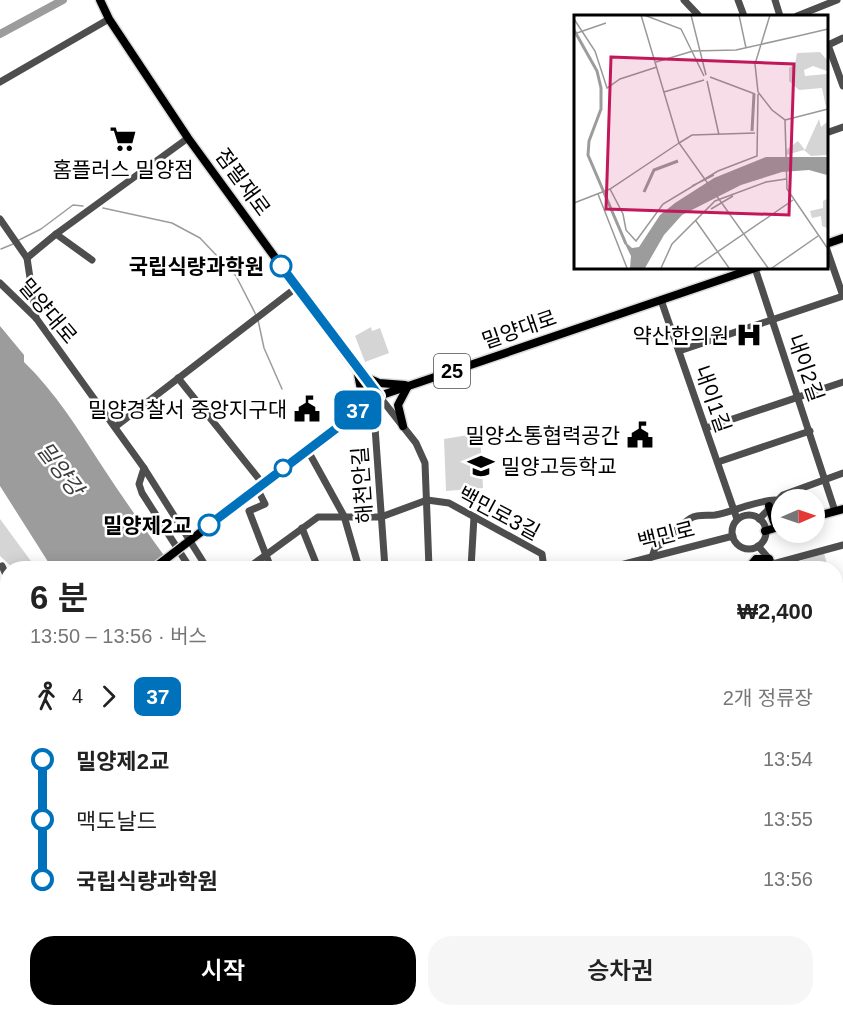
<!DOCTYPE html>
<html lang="ko">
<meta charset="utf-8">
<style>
:root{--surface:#fff;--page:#f6f6f6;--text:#222;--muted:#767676;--accent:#000}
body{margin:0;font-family:Helvetica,"Noto Sans KR",sans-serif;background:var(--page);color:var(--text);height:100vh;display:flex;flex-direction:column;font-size:22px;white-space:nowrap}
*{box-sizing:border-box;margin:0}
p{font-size:20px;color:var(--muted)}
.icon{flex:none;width:33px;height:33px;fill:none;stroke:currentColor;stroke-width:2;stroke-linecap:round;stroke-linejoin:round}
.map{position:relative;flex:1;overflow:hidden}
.side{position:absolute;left:0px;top:561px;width:843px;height:456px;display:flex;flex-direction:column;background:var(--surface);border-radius:24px 24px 0 0;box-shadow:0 3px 15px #0003}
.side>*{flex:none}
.badge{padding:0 12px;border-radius:9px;font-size:21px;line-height:39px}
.needle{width:39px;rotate:88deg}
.buttons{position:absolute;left:771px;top:489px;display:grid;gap:12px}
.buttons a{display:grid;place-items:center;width:54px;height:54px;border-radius:50%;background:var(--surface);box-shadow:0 3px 15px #0003;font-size:30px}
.map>.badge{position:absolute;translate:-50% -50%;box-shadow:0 0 0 3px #fff}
.legs{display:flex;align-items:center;gap:9px;height:66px;padding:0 30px;font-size:20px}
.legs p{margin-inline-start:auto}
.headline{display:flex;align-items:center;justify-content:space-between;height:102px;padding:0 30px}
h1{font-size:33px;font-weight:600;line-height:45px}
.primary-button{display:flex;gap:12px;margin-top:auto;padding:12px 30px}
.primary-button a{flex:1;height:69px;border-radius:24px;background:var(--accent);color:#fff;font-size:24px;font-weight:600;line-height:69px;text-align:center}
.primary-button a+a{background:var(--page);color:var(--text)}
ul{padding:0 30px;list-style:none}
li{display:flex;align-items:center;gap:21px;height:60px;font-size:22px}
li i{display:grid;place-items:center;width:9px;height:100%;margin:0 8px;background:currentColor}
li i::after{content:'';width:15px;height:15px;margin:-8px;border:4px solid;border-radius:50%;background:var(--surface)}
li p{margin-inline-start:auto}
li:first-child i{background:linear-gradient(#0000 50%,currentColor 0)}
li:last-child i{background:linear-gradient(currentColor 50%,#0000 0)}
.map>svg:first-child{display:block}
.green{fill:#d5d5d5}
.water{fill:#9c9c9c}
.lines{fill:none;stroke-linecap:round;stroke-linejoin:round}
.stream{stroke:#9c9c9c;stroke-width:1.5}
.river{stroke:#9c9c9c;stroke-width:8}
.major-casing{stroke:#dbdbdb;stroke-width:11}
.minor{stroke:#4e4e4e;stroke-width:7}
.major{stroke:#000;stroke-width:8}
.major-bridge-casing{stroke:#dbdbdb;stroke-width:11;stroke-linecap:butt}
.major-bridge{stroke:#000;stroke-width:8}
.line-1-casing{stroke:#fff;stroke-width:14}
.line-1{stroke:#0072bc;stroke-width:9}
.stop-1-dot{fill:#fff;stroke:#0072bc;stroke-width:3}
.labels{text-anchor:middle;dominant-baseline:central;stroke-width:5;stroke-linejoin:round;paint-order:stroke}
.shield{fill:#fff;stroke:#4c4c4c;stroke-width:1.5}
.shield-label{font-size:20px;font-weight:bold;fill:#000}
.poi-label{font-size:21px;fill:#000;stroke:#fff;text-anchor:end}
.street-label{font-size:21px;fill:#000;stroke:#fff}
.stop-label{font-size:21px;font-weight:bold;fill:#000;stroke:#fff;text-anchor:end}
.water-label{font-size:22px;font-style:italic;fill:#3d3d3d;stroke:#fff}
.inset-river{fill:none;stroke:#9c9c9c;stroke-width:3}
.inset-road{fill:none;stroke:#999;stroke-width:1.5}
.view{fill:#c2185b;fill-opacity:0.15;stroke:#c2185b;stroke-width:3}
.inset-edge{fill:none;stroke:#000;stroke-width:3}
</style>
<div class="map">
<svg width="843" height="1017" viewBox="0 0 843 1017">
<rect width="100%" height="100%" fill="#fff"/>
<g class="green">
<path d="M371,327L372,331L380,328L389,353L365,362L355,336Z"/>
<path d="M480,433L483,488L446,491L444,439Z"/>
<path d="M0,519L36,568H13L0,556Z"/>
<path d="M824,553L828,568H779Z"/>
<path d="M336,1010H369L375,1017H337Z"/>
<path d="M733,1010H833L839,1017H727Z"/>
</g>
<g class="water">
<path d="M0,326L24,355V362C56,393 78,429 102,466C125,501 149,535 173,568H52L0,486Z"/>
<path d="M244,1010H322V1017H245Z"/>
</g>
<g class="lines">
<g class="stream">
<path d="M103,208L172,223L200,238L236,276L256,315"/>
<path d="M19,240L41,229L73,205L83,206"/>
<path d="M1,249L13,244"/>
<path d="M258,320L264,348L282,389"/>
</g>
<path class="river" d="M0,34L63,0"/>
<g class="major-casing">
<g id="major">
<path d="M100,0L109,19L188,138L357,370L379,396"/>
<path d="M826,244L843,238"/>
<path d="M365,377L379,383L405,385"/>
<path d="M358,411L362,395L358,374"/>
<path d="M403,426L398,405L408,386"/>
<path d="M769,506L774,522L782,525"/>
<path d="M814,517L843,509"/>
<path d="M765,531L782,526"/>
<path d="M184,545L379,396L758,267"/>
<path d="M750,566L756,559H769"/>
<path d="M0,688L8,682"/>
<path d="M533,1010L534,1017"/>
<path d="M120,1017L131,1010"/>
</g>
</g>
<g class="minor">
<path d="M684,0L699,16"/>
<path d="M738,0L744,16"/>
<path d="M775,0L780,16"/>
<path d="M797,16L837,0"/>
<path d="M828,45L843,86"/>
<path d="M826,46L843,38"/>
<path d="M0,82L109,19"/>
<path d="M826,133L843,127"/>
<path d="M0,219L27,258L36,318"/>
<path d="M27,258L56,234"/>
<path d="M92,260L56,234L188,138"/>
<path d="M755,268L835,511"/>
<path d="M0,283L36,318L144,468L207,568"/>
<path d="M661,300L737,519"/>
<path d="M679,351L843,296L826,247"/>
<path d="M178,378L263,484"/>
<path d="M379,396L416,443L425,463L429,568"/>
<path d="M373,399L385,568"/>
<path d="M115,427L297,287"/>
<path d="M706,428L843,382"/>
<path d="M307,449L344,516L359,568"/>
<path d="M718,462L810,431"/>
<path d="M144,468L139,484L142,493L190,568"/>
<path d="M257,488L265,504L249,511L271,568"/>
<circle cx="749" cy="532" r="17"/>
<path d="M759,519L783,495L843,473"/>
<path d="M302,528L318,568"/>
<path d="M758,546L777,568"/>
<path d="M652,557L655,548C670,540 677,527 691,518C698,514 707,516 715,515C736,511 754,501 775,500"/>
<path d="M773,564L843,545"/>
<path d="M2,566L8,579"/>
<path d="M248,568L318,517H381L427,500L449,503L542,554L544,568"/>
<path d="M471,568L474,517"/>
<path d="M609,568L733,536"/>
<path d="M836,607L843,604"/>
<path d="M0,618L8,612"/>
<path d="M836,629L843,637"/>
<path d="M836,685L843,688"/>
<path d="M836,729L843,727"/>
<path d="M836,753L843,760"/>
<path d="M836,771L843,769"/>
<path d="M836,802L843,804"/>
<path d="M836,830H843"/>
<path d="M836,845L843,846"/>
<path d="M836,879L843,886"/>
<path d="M836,899L843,888"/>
<path d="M0,903L8,899"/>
<path d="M0,919L8,929"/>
<path d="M0,970L8,967"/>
<path d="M836,980L843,991"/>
<path d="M0,993L8,1004"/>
<path d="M66,1010L71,1017"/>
<path d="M139,1010H167"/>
<path d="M0,1017L10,1010"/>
<path d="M435,1017V1010"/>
<path d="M596,1017L598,1010"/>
<path d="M632,1017L634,1010"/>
<path d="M664,1017L666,1010"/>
<path d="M712,1017L718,1010"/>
</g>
<use href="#major" class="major"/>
<g class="major-bridge-casing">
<path id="major-bridge" d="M154,568L184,545"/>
</g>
<use href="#major-bridge" class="major-bridge"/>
</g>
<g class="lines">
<g class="line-1-casing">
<path id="line-1" d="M209,525L379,396L281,266"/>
</g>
<use href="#line-1" class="line-1"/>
</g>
<defs>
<g id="supermarket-bare" transform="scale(2.07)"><path d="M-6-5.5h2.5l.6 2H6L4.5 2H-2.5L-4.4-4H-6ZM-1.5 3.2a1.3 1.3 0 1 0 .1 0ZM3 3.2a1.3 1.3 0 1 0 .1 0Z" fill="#000" stroke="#fff" stroke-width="2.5" paint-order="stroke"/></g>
<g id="hospital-bare" transform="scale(2.07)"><path d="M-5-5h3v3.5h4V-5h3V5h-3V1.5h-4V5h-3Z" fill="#000" stroke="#fff" stroke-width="2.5" paint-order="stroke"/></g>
<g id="civic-bare" transform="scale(2.07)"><path d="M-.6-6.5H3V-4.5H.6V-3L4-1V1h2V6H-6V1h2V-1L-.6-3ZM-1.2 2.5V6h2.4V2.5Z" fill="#000" stroke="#fff" stroke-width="2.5" paint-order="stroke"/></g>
<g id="school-bare" transform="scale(2.07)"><path d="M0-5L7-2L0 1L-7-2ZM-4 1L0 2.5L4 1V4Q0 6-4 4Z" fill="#000" stroke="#fff" stroke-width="2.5" paint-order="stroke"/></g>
</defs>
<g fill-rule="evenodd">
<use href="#supermarket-bare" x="123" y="139"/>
<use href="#hospital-bare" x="749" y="335"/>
<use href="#civic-bare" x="307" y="409"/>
<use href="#civic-bare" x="640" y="435"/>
<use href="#school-bare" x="481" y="466"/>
</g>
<g class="stop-1-dot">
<circle cx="281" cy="266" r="10"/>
<circle cx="283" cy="468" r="8"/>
<circle cx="209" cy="525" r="10"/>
</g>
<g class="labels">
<rect class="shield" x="434" y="354" width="36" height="34" rx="4.5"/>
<g class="shield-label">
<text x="452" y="371">25</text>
</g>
<g class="poi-label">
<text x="123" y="169" text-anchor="middle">홈플러스 밀양점</text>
<text x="729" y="335">약산한의원</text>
<text x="287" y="409">밀양경찰서 중앙지구대</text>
<text x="620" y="435">밀양소통협력공간</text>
<text x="501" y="466" text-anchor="start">밀양고등학교</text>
</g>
<g class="street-label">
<text transform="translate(243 182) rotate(54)">점필재로</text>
<text transform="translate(48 311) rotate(50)">밀양대로</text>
<text transform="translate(519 329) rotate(-19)">밀양대로</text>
<text transform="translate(806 368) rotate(71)">내이2길</text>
<text transform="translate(713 399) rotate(71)">내이1길</text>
<text transform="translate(362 485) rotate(-94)">해천안길</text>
<text transform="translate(499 513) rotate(28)">백민로3길</text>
<text transform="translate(666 535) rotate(-14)">백민로</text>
</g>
<g class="stop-label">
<text x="264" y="266">국립식량과학원</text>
<text x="192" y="525">밀양제2교</text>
</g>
<g class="water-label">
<text transform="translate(60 469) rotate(53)">밀양강</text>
</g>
</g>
<g transform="translate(574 15)">
<rect width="254" height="254" fill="#fff"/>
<path d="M246,37L253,45V56L239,51L230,55L231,61L253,59V97L248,73L225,75L215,66V53L221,49L223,38ZM245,104L247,112L253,107V140L237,141L230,135L212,140V135L224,126L231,135ZM253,184V213L248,211L247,201L238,203L236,196L249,193V186Z" fill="#d5d5d5"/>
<path d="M192,142H253V160L235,155L208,157L167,170L108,200L90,220L71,253H56L57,241L49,225L58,233L65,232L86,200L101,188L140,163Z" fill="#9c9c9c"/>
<path class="inset-river" d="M0,15L23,56L27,73V94L15,126L14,140L52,229M178,116L180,79M70,177L80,155L104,146"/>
<path class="inset-road" d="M67,0L105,128L194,253M70,0L107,14L130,61M117,0L132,60M165,0L172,33M0,4L21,36L33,73L46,64L83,52M0,19L32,8M224,21L254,14M82,47L119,36L162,35L224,21M136,62L181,79M133,66L145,120M90,77L130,65M184,77L181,49L196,0M184,77L198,95L211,105L213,174L254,234M211,105L254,94M105,128L118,120L181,118M118,171L140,160M36,174L49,199L52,215L62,226L89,189L144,156L183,141L184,79M24,179L53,253M0,188L36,174L105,128M137,194L159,181M122,206L155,253M87,253L98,229L141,186L192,167L212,164M120,253L219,185M198,253L244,221"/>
<path class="view" d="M37,42L220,49L215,200L32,194Z"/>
<rect width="254" height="254" class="inset-edge"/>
</g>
</svg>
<div class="buttons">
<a><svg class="needle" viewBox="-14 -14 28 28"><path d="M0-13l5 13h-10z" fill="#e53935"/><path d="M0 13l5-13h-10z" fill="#767676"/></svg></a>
</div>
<b class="badge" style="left:358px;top:410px;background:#0072bc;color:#fff">37</b>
<section class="side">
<div class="headline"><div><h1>6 분</h1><p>13:50 – 13:56 · 버스</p></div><b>₩2,400</b></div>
<div class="legs"><svg class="icon" aria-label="walk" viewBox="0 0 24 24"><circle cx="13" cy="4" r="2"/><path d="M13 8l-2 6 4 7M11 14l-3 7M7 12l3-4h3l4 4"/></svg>4<svg class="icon" aria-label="forward" viewBox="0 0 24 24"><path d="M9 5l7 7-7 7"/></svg><b class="badge" style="background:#0072bc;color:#fff">37</b><p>2개 정류장</p></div>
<ul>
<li><i style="color:#0072bc"></i><b>밀양제2교</b><p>13:54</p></li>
<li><i style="color:#0072bc"></i><span>맥도날드</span><p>13:55</p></li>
<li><i style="color:#0072bc"></i><b>국립식량과학원</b><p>13:56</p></li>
</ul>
<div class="primary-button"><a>시작</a><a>승차권</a></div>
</section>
</div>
